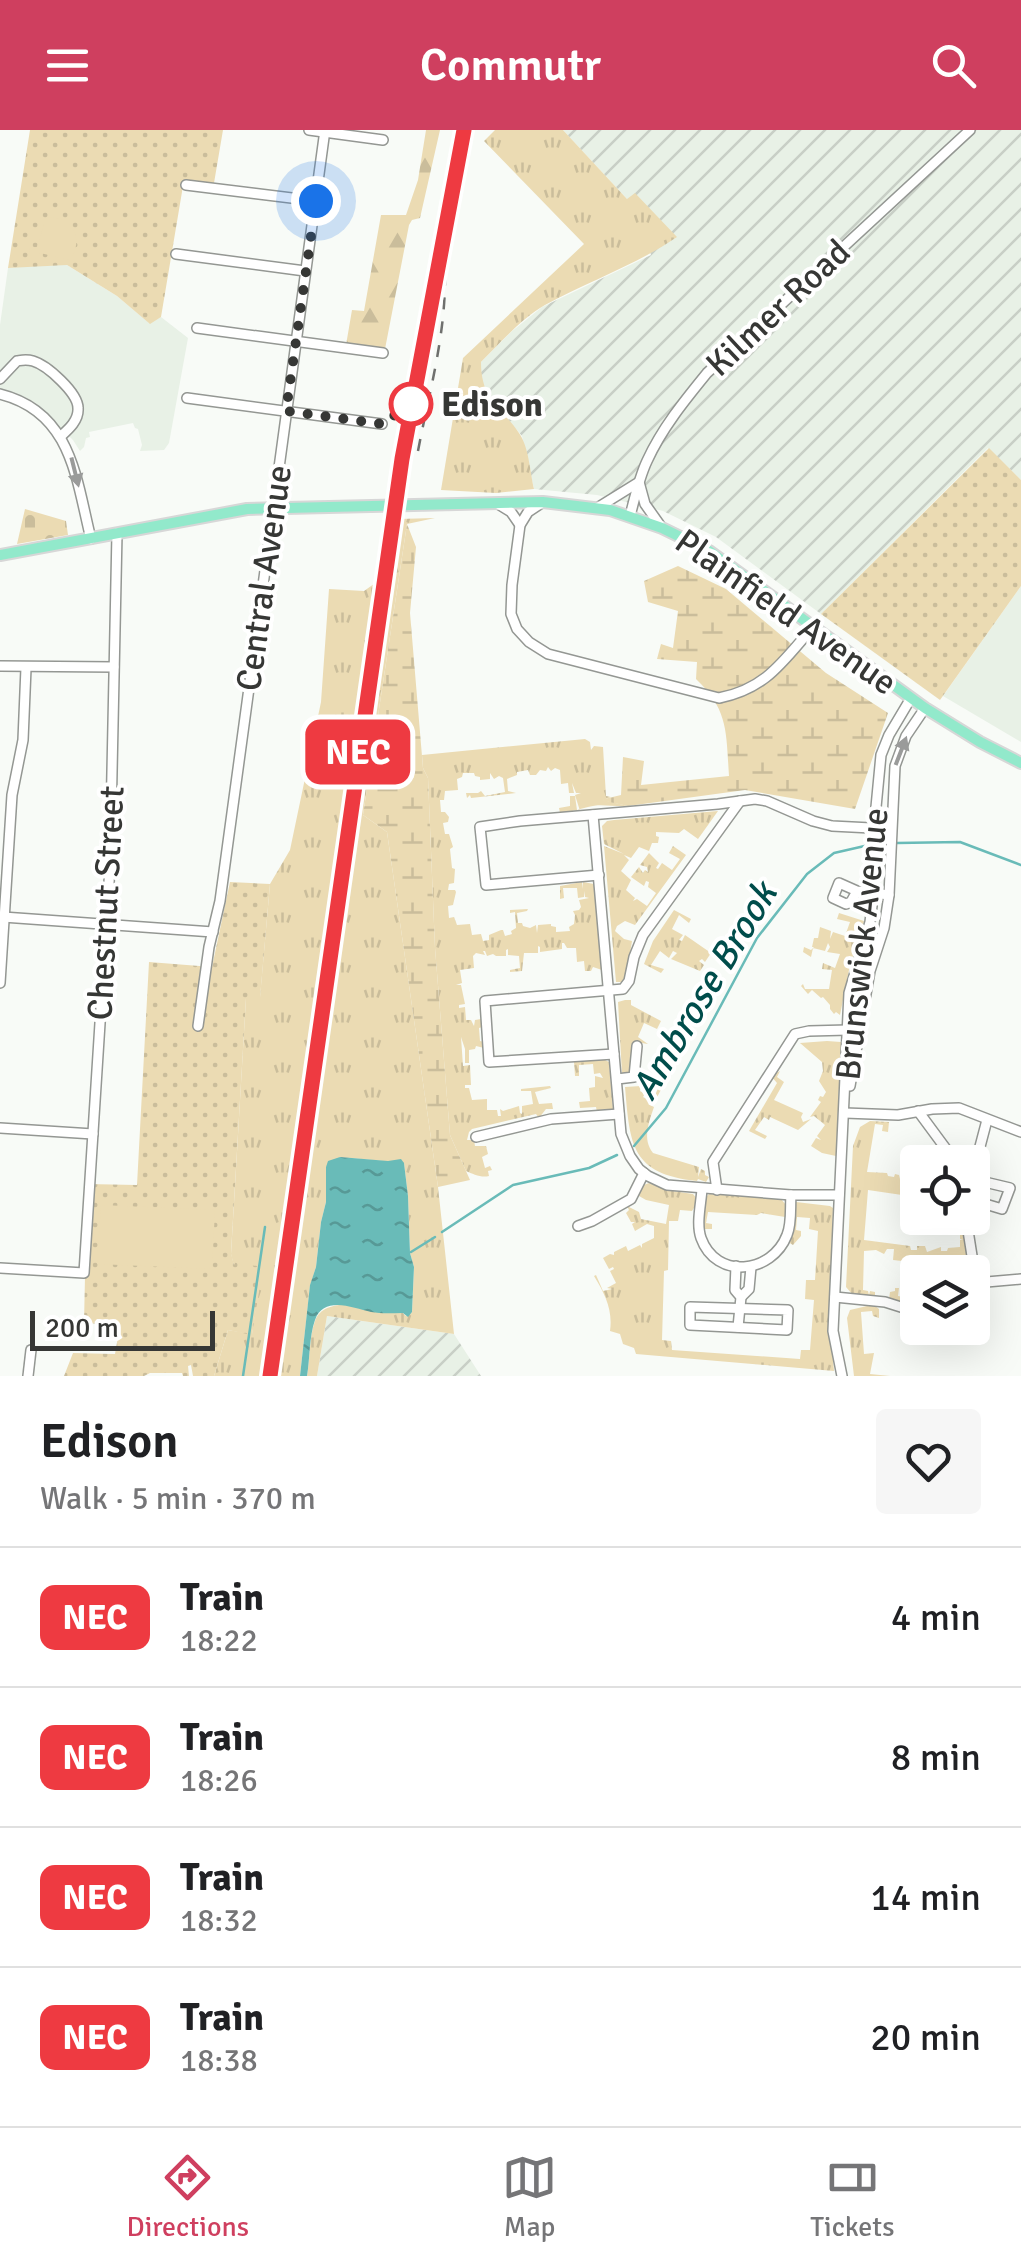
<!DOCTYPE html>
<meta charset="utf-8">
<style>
:root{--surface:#fff;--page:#f6f6f6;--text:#202124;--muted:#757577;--line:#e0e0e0;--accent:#cf3f5f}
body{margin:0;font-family:Signika,sans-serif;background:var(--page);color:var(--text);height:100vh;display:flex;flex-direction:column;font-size:38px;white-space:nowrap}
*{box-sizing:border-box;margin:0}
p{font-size:32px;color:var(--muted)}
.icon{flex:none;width:55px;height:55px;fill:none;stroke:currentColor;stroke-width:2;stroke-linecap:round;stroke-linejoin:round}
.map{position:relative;height:1246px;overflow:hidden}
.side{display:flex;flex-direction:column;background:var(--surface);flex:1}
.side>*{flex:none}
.badge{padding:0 20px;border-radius:15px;font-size:35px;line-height:65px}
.controls{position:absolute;left:900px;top:1015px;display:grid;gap:20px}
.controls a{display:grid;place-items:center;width:90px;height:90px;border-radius:10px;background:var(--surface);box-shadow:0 10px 40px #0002;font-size:50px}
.scale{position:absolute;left:30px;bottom:25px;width:185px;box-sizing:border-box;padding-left:10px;border:5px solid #363735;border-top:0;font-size:28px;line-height:35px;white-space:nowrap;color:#363735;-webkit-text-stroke:8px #fff;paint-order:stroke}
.you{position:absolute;width:50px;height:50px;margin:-25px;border:8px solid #fff;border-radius:50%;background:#1a73e8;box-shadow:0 0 0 15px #1a73e833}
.map>.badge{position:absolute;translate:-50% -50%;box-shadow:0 0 0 5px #fff}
.round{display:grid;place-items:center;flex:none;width:105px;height:105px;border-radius:10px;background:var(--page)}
.summary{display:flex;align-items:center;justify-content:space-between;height:170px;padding:0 40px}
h1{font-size:48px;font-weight:600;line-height:75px}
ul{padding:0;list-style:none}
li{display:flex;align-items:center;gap:30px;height:140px;padding:0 40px;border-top:2px solid var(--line)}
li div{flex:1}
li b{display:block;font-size:38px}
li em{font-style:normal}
li .badge{min-width:110px;font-weight:700;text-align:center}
header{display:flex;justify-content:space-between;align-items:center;height:130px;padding:0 40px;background:var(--accent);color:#fff;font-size:45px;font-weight:600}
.tab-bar{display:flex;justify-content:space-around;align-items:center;height:140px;border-top:2px solid var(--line);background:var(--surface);font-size:28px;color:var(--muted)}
.tab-bar a{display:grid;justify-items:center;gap:5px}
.tab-bar .selected{color:var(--accent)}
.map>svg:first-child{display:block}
.built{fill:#e8f1e6}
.industrial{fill:url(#industrial-furrows)}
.grass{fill:url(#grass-tufts)}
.forest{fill:url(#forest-firs)}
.wetland{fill:url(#wetland-marsh)}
.cemetery{fill:url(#cemetery-stones)}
.park{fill:url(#park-dots)}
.garden{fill:#ebdbb3}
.water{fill:url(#water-ripples)}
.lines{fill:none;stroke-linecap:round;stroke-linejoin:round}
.stream{stroke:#69bbb8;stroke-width:2.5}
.minor-casing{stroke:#949793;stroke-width:12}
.major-casing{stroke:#d7d7d7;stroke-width:14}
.minor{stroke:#fff;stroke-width:9}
.major{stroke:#92e9cb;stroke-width:10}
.rail{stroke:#6f706e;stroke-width:2.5;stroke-dasharray:12 12;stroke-linecap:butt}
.oneway{fill:#9a9b9a}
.line-casing{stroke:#fff;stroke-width:22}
.line{stroke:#ee3a41;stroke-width:15}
.walk{stroke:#363735;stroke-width:10;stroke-dasharray:0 18}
.stop-dot{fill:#fff;stroke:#ee3a41;stroke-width:5}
.labels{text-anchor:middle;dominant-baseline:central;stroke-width:8;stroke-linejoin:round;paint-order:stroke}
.street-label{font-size:35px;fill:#363735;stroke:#fff}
.stop-label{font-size:35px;font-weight:bold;fill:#363735;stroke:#fff;text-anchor:start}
.water-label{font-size:38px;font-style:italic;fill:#004d4b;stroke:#fff}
</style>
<header><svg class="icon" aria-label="menu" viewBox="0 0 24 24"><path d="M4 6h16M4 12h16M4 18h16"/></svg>Commutr<svg class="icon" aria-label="search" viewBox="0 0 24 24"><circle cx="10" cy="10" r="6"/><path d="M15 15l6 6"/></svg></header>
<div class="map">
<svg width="1021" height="1246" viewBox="0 0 1021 1246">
<defs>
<pattern id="industrial-furrows" width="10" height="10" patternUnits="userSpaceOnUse" patternTransform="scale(2.5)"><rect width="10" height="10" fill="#e8f1e6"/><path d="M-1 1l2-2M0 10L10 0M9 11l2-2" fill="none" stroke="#c8cfc6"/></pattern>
<pattern id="grass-tufts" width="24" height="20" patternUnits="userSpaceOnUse" patternTransform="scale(2.5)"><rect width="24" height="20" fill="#ebdbb3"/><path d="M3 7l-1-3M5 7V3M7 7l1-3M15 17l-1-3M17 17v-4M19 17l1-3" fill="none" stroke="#cabd9b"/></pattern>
<pattern id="forest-firs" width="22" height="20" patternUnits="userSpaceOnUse" patternTransform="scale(2.5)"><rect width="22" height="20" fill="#ebdbb3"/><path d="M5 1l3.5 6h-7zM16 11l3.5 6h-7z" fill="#cabd9b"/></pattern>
<pattern id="wetland-marsh" width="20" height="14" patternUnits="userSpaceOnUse" patternTransform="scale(2.5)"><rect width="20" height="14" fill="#ebdbb3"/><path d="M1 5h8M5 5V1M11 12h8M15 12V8" fill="none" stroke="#cabd9b"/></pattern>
<pattern id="cemetery-stones" width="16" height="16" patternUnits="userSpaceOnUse" patternTransform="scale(2.5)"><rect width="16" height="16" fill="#ebdbb3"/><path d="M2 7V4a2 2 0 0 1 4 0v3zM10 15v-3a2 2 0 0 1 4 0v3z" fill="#cabd9b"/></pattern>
<pattern id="park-dots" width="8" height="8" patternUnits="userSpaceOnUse" patternTransform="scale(2.5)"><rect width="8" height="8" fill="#ebdbb3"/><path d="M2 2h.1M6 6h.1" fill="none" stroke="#cabd9b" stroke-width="1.8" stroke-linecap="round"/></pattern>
<pattern id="water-ripples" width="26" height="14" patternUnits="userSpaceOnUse" patternTransform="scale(2.5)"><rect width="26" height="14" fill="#69bbb8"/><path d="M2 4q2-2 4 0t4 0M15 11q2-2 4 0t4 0" fill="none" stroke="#579996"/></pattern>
</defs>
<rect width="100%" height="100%" fill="#f8fbf7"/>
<g class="built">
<path d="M37,135H67L117,166L149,193L161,187L188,208L169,313L164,320L140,321L142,315L138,299L135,298L133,293L89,302L90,307L86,308L84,317L80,321L73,310L35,273L23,266L0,259V195L8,138Z"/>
<path d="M1021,456V612L943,566Z"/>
</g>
<g class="industrial">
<path d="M563,0H1021V350L988,318L821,484L716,407L663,381L597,365L534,359L522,306L490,268L481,250V232L511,202L542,177L651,125L635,64L628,70Z"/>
<path d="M327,1186L454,1204L481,1246H317Z"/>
</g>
<g class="grass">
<path d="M495,0H563L627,69L635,63L677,107C636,135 589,151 545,175C521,189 501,212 481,232C481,270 500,275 519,303C529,317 530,342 534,359L496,363L441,360L463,228L584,114L484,11Z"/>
<path d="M435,388L407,394L363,685L387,702L438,1057L454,1204L327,1186L317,1246H307C310,1229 309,1207 315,1191C325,1162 381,1179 403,1183L406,1186L412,1182L414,1137L410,1123L408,1066L404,1033L340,1027L326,1037V1072L321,1092L316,1137L310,1156L300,1246H214L228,1200L252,1204L262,1137L234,1136L231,1124L246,868L260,867L270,754L290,720L321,572L329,459L364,461L388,444L395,393L398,389Z"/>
<path d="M585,609L590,612L591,620L594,616L603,617L606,666L611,667L603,670L628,676C618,677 599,674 593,676C582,678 573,682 560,683L559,678L570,676V666H575L577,680L574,681H580L575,665L581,663H576L572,653L574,663H569L568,653L561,654L560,640L555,638L551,641L548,637L546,641L540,640L536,645H530L528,640L517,642V645L507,649L508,661L516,663L471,668L470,665L467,668L466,663H478L481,661L485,666L505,662L503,648L499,646L494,649L490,643V649L480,650V647L475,646L474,643H463L462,647L457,649L458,660L445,661L444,670H440L441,682H445L449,687L448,692L443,693L445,704H449L453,717L450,719L452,738L455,739L454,753L449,754L448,760H455L456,762L453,775L448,776L449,788L454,787L457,795L470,794L472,805L481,804L483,811L489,810V805L501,800H503L505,806L512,804L511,801L516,798L515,782L510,783V780L528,779L527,781L517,783L518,793H522L523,796L530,798L536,795L537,803L538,795L551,794V796L556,797V802L570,801L569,797L574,794L575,785L573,781L579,780L581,777L579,770L589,768L585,767L584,761V767L578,768L577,758H563L564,768L560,769V756L582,752L583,759V752L594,754L602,840L593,837L591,841H585L584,831L577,832L576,818H567L564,813H562V819L540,822V817L538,816V823H524L522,841L510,842V840L520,838L519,826L508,825V819L506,820V826H496L493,824L487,826L485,821H483L485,825L476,823L473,826L474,838L460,840L462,853L456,855H461L465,874L459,875V878L465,877L466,890H471L474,896L475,890L481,889L480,876H484L486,896L479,898L480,911L488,913L485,925L484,918L476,916L475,919L469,920V933H465V919L461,907L463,936L470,935L471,955H465V958H469L472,970L487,969V980H497L498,986H501L500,979L503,981L519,976L520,983L522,984V976L533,974L531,961H521V959L550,956L551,958L535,962L539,974L552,973L553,979H546L539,988L536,984L472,999L469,1002L467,1010H474L475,1016H486L488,1024L482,1027L485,1038L490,1036L492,1040L488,1041L489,1046C481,1048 473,1044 466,1041L450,1005L435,818L428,648L423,638L422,625Z"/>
<path d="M718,681L698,709L684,699L679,703L656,702V706L659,707L658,713H652L649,721L639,717L631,728L624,725L629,730L621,741L631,750L626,760L635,768L633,771L637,769L647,776L656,763L648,757L649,752L646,751L644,756L631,747L639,737L643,743L645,740L648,742L647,737L640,735L649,723L659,733L656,738L658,739L662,733L672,740L680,729L669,723L673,716L686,725L635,795L625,791L617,796L615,801L624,809L632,811L626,849L624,852H616L604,716L624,724L604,714L602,696L607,691L614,690Z"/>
<path d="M674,780L691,789L689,793L679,785L672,799L683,805L679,810L682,811L685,805L711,823L705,832L702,829L699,831L704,835L700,841L671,829L677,823L673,821L669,828L660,821L651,835L664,839L661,843L644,834L653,811Z"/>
<path d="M839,783L864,791L849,840L840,885L836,882L834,884L830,879V875L823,867L821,868L812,860L808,864L801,856L803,854L805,859H829L832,840L822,839L823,833L835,838L840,824L827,822L830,817L828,813L825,821L813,818L811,827L803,822L804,817L811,820L814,817H812L814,808H818L820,797L831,801L830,809L833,802L845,806L850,792L837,789Z"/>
<path d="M625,870H631V875L661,891L657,899L644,893L638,907L648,914L635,912L630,943L622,944L618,872Z"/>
<path d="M827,911L841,912L836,1026L822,1023L811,1016L816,1008L821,1010L817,1006L825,995L814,986L810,987L821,972L818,970L820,966L823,967L826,962L819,951L823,941L822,932L800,913Z"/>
<path d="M603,929L609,932L613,979L597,982L596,977L580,978L579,972L590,971L589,958L595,957V946L603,948L600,943L594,944L593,934L579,935V946H575L574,932Z"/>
<path d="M780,941L777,947L784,952L774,970L803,983L801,987L803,992L811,989L798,1000L770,987L769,990L764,987L755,1000L767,1006L765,1009L749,1001L777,953L771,946Z"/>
<path d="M660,954L663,956L655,971L648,974L654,977C649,992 642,1009 653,1023L699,1037L698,1047L701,1039L705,1041V1045L709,1047L706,1052L698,1049L697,1051C631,1044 630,1015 625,957L641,956L640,961L645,964L643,967L652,972Z"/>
<path d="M870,991L889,992L888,1002L882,1001L883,995L875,994L867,1042L887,1043L888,1046L894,1047L895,1044L899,1045L900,1049L903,1040L906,1041L905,1052L917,1050V1067H912V1071L902,1070V1065L868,1060L864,1110L910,1116L911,1120H917V1116H925L927,1122L941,1117V1121H947L948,1118L960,1117V1110H963L960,1109V1097L963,1096L972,1142H967L966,1132L956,1131L955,1133L937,1131L936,1142H918L917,1175L889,1169L890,1162L895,1161V1158H899L898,1166L903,1167V1171L906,1167L910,1168L915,1130L903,1128L902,1131L893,1130L894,1119H887L884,1124L876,1120L864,1121L863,1160L868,1161L869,1165L870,1161L875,1162V1167L852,1164L846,1157L853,1016L860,997Z"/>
<path d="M649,1053L666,1060L693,1064C699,1070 697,1074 692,1081L680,1080L678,1091H669L668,1140L664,1141L662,1210L671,1211L672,1220L800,1229L801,1220H810L814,1170L805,1169L806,1150H815L818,1101L809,1099L810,1088L797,1087L796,1100L801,1101V1106L793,1115L788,1112L791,1110C793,1101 791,1084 796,1072L830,1076L833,1078L829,1187L834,1241L636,1224L634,1218L623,1214L620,1204L610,1201C613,1180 605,1164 594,1146L596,1145L603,1161L612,1159L607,1158L616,1153L610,1141L614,1139L613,1137L609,1139L603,1128L610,1124L614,1125V1122L626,1116L628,1121L640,1115L642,1118V1114L654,1108V1096L647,1094L635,1101L632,1094L635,1092H631L626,1083L629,1080L627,1076L639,1082L641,1089L666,1094L669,1075L646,1070L639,1066L641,1056Z"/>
<path d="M709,1064L781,1069L786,1075L785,1087L761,1083L757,1085L708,1082L706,1093L712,1094V1099H703L704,1069Z"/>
<path d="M867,1176H875L879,1179V1188L873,1186L872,1181L861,1182L864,1224L874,1223L870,1244L890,1246H854L847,1188L850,1180Z"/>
</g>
<path class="forest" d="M426,0H440L420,88L412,90L409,95L385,219L346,215L352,180L364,181L381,85H406L418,50Z"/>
<g class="wetland">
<path d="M407,394L416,417L410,483L423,638L428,648L435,818L450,1005L470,1050L438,1057L387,702L363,685Z"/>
<path d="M678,436L726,459L826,543L888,583L855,679L745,660L628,676L600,670L621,665L623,627L644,631L641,655L729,646C726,603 729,580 696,549L697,532L657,529L661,514L673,518L678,481L648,472L644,451Z"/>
</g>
<path class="cemetery" d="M25,379L66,391L68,405L17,414Z"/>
<g class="park">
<path d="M30,0H223L214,53L184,50L161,187L150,194L117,166L67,135L8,138Z"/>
<path d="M989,318L1021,350V456L940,570L821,484Z"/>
<path d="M230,752L270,754L260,868H246L231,1123L234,1135L240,1124L250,1135L263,1137L252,1205L228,1200L214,1246H193L191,1235L188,1236L189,1246H183L182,1243H150L144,1246H64L73,1223L115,1224L120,1195L84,1193L87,1054L137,1055L149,832L212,837Z"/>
</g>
<g class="garden">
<path d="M49,87C74,88 84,110 70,130L40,123L36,128H32L29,123L30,118L37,117L46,88Z"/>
<path d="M101,1075L215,1080L212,1139L97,1134Z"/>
</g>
<path class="water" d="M340,1027L388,1031L401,1029L404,1033L408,1066L410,1123L414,1137L412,1182L408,1187L403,1183C392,1183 382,1184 371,1182C353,1178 324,1165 315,1190C309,1207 310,1229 307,1246H300L310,1155L316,1137L321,1092L326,1072V1037L328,1031Z"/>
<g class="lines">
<g class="stream">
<path d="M897,713L960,712L1021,735"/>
<path d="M634,1016L666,978L757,808L807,744L834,723L869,715"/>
<path d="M442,1102L513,1055L589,1038L617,1025"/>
<path d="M411,1122L435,1107"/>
<path d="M243,1246L265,1097"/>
</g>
<g class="minor-casing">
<g id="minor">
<path d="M309,0L383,10"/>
<path d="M186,55L316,71"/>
<path d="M176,124L305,141"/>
<path d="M197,198L383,223"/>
<path d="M0,249L17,231C23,230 26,229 33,231C47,235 78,263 78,278C79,290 69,299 61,306"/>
<path d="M0,264C72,282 76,349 91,409"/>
<path d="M187,268L382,294"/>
<path d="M543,372L528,382L520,395L512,455L511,484L517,499L529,512L548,524L719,568C766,559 783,531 813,497"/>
<path d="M498,374L511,382L520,395"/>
<path d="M597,378L639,352L645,374L662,398"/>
<path d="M630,386C635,367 639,348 647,331C662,298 685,270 707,243L970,0"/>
<path d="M0,536L114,537"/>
<path d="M593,685L621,1004L630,1026L639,1039L648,1046L667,1055L791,1065H839"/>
<path d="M599,745L486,755L480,697L520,691L718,674L755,669L767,671L813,691L832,696L891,699"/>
<path d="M857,761L851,772L846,774L833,768L839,753L857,761L889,765"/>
<path d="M3,787L213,802"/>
<path d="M0,853L12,665L23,610L26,538"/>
<path d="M198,896L209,817L220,771L325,0"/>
<path d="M614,924L489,932L485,871L623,859L629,851L634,827L643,805L740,671"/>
<path d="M617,949L634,947L637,916"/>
<path d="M850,956L870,841L884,798L889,765L895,636L906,606L925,578"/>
<path d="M918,981L949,1023L975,1031"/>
<path d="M845,983L898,985L932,979L959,978L1021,1002"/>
<path d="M0,998L93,1004"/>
<path d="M476,1007L551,989L619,984"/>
<path d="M972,1047L987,990"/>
<path d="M972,1049L1010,1058L1002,1079L972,1070"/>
<path d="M702,1059C701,1074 696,1094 701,1108C716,1150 772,1144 787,1105C792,1093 790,1077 791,1065"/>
<path d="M717,1060L713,1032L795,904L809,901L848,900"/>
<path d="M966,1088L976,1151L972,1159"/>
<path d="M578,1096L592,1091L631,1069L644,1043"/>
<path d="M736,1136L735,1160L741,1167L738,1197"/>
<path d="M0,1138L84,1143L110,737L117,403"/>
<path d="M975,1153L1021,1149"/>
<path d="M741,1167L749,1159L751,1137"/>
<path d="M835,1167L885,1172L904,1178L918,1179"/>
<path d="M690,1177L788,1180L787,1200L690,1195Z"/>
<path d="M28,1246L31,1220"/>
<path d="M842,1246L833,1201L849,863L870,792L872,776L874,698L881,625L889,605L911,568"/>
</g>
</g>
<g class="major-casing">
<path id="major" d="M0,425L247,379L543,372L610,380L662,398L709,421L925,578L980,612L1021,633"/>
</g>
<use href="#minor" class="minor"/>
<use href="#major" class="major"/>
<g class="rail">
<path d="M418,321C429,263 445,208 445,149"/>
<path d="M270,1246L402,329L464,0"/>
</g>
</g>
<defs><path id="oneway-solid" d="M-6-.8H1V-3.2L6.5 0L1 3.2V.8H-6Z" transform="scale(2.5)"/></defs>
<g class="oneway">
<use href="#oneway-solid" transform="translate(75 342) rotate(76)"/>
<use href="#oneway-solid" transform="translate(901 621) rotate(-69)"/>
</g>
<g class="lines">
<g class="line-casing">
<path id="line" d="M270,1246L402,329L464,0"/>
</g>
<use href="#line" class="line"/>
<path class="walk" d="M316,71L286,281L382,294L411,274"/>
</g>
<circle class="stop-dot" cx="411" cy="274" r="20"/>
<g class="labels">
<g class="street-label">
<text transform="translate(778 178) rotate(-43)">Kilmer Road</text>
<text transform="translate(264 448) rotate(-82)">Central Avenue</text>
<text transform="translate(786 482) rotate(35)">Plainfield Avenue</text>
<text transform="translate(106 773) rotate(-87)">Chestnut Street</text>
<text transform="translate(862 814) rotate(-84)">Brunswick Avenue</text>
</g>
<g class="stop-label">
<text x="441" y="274">Edison</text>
</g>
<g class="water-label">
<text transform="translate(704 861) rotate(-59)">Ambrose Brook</text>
</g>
</g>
</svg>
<div class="controls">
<a><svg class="icon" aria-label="locate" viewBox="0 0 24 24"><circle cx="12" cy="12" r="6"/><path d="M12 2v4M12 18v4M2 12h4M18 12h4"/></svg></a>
<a><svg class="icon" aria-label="layers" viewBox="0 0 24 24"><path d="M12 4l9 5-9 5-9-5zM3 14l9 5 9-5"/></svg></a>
</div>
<div class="scale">200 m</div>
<div class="you" style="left:316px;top:71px"></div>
<b class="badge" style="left:358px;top:622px;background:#ee3a41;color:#fff">NEC</b>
</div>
<section class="side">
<div class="summary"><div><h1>Edison</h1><p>Walk · 5 min · 370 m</p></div><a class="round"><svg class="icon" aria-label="heart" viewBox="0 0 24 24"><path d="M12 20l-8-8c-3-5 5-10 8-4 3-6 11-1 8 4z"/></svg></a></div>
<ul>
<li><span class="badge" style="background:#ee3a41;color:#fff">NEC</span><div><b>Train</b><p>18:22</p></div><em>4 min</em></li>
<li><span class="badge" style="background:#ee3a41;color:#fff">NEC</span><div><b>Train</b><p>18:26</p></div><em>8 min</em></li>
<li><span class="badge" style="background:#ee3a41;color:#fff">NEC</span><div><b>Train</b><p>18:32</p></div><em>14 min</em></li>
<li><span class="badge" style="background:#ee3a41;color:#fff">NEC</span><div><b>Train</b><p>18:38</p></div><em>20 min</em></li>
</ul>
</section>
<nav class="tab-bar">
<a class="selected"><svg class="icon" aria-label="directions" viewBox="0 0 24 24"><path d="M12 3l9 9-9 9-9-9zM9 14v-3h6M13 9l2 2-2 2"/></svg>Directions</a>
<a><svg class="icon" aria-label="map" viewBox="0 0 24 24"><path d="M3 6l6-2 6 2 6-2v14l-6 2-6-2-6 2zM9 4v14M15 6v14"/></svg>Map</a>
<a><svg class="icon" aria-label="tickets" viewBox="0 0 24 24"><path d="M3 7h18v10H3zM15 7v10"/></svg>Tickets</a>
</nav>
